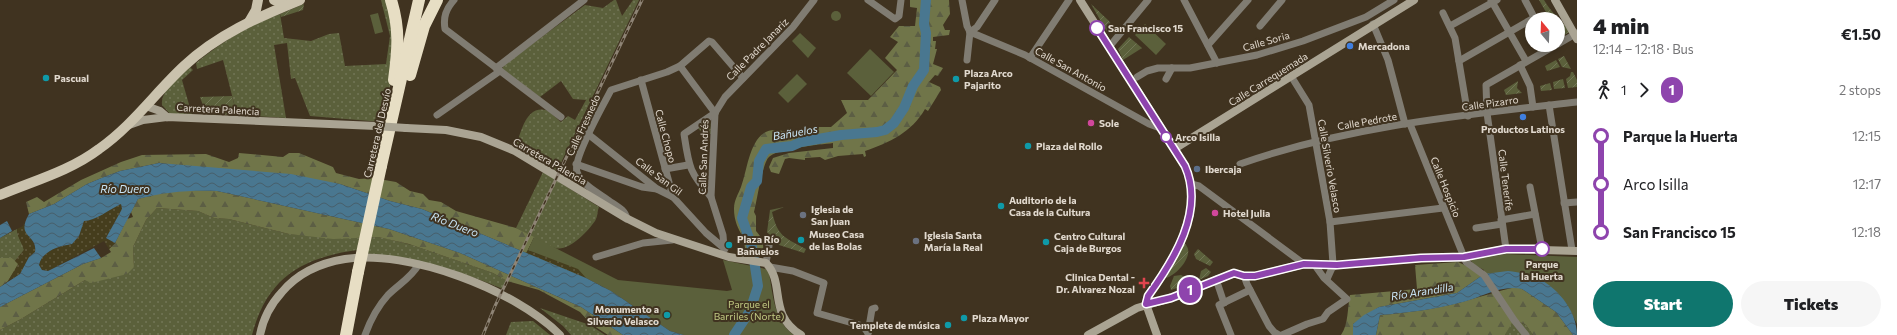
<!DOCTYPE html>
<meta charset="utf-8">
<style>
:root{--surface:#fff;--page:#f6f6f6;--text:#202124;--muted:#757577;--accent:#0f766e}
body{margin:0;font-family:Commissioner,sans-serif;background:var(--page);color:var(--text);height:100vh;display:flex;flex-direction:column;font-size:15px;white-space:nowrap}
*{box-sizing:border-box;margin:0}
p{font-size:13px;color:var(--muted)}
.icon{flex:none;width:22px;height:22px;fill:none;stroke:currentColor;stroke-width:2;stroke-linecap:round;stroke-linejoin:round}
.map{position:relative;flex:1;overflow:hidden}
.side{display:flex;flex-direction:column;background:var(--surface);width:320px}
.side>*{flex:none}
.badge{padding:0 8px;border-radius:13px;font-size:14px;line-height:26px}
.needle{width:26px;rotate:341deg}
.tools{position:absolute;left:1525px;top:12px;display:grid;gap:8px}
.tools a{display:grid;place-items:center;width:40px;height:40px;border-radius:50%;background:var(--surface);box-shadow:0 2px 6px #0003;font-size:20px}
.map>.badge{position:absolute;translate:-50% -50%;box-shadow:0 0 0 2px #fff}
.legs{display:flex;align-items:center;gap:6px;height:44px;padding:0 16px;font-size:13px}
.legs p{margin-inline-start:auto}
.head{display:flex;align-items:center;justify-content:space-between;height:68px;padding:0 16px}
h1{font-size:22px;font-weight:800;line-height:30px}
.button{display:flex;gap:8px;margin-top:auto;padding:8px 16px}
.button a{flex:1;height:46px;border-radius:24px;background:var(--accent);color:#fff;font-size:16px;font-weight:800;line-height:46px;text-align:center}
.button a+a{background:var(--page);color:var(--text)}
ul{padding:0 16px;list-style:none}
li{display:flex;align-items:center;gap:14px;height:48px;font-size:15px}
li i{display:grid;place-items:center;width:6px;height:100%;margin:0 5px;background:currentColor}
li i::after{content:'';width:10px;height:10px;margin:-5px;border:3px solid;border-radius:50%;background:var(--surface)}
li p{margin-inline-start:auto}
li:first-child i{background:linear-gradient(#0000 50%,currentColor 0)}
li:last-child i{background:linear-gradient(currentColor 50%,#0000 0)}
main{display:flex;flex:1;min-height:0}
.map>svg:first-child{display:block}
.grass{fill:url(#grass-dots)}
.forest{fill:url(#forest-firs)}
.sand{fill:url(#sand-dots)}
.park{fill:#5b603b}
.garden{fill:url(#garden-furrows)}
.water{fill:url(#water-waves)}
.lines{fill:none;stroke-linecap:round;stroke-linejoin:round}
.river{stroke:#497790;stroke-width:10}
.street{stroke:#807c72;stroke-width:7}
.secondary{stroke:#aaa493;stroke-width:8}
.primary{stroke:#cac2ad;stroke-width:10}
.highway{stroke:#e7dec4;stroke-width:12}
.rail-casing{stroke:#8e8475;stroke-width:3}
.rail{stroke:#403320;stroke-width:1.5;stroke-dasharray:4.5;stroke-linecap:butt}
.secondary-bridge{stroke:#aaa493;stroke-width:8}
.highway-bridge{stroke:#e7dec4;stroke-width:12}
.line-1-casing{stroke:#fff;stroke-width:9}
.line-1{stroke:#8e44ad;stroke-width:6}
.stop-1-dot{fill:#fff;stroke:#8e44ad;stroke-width:2}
.shop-dot{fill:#3f7fe0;stroke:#403320;stroke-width:1.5}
.culture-dot{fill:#0f9aa8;stroke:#403320;stroke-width:1.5}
.hotel-dot{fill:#d1479c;stroke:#403320;stroke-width:1.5}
.service-dot{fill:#5c6f8a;stroke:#403320;stroke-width:1.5}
.worship-dot{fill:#6b7280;stroke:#403320;stroke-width:1.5}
.health-dot{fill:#e0444e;stroke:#403320;stroke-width:1.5}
.labels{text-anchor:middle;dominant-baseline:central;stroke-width:4;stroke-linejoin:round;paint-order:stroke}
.stop-label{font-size:10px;font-weight:bold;fill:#e1d9ce;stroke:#403320;text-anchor:start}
.street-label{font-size:10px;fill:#e1d9ce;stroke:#403320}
.poi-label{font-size:10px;font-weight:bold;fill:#e1d9ce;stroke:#403320;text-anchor:start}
.park-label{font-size:10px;fill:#c0c982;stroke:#403320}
.water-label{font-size:11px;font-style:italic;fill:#c9e5f6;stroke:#403320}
</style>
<main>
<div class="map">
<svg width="1577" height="335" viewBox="0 0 1577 335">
<defs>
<pattern id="grass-dots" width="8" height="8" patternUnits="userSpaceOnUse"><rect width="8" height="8" fill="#5b603b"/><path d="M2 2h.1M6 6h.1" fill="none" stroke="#727656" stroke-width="1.8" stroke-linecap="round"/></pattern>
<pattern id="forest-firs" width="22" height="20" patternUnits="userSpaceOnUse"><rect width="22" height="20" fill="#707549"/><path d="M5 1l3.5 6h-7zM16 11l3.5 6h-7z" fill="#5c5e44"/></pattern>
<pattern id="sand-dots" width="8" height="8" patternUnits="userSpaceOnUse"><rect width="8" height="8" fill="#453d1d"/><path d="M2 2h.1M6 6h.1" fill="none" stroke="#60583d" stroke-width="1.8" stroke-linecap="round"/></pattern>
<pattern id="garden-furrows" width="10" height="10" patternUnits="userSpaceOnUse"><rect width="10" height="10" fill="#5b603b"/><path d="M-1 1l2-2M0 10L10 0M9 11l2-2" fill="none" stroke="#727656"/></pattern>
<pattern id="water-waves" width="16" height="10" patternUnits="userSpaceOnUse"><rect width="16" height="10" fill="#497790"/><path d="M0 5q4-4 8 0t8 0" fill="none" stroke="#475f6b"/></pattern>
</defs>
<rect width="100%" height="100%" fill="#403320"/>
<g class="grass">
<path d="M381,0H387C389,6 392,12 393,18C398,39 390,101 382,122L310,116L295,78L291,79L287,43L274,45L286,118L237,115L223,60L197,69L196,63C222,42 249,25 280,14L284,38L311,41L329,34L339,33L345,66L386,64L390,36Z"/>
<path d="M614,0H616L622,16L633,0H639L557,171L516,146C521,132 526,105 546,110C551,112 557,119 561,122L568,116L575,120L586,100L573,99L561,81L540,97L502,69L504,65L585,5L603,8Z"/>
<path d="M190,67L193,70L182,80L192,115L170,114L162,105C160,90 180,77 190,67Z"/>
<path d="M543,172L599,207C597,212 598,216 595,221C588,231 569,252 555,248C544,245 528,234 516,228Z"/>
<path d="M157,208L198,211L214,218L229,219L289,234L359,238L378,237L388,239L412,245L493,273L507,281L503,289C455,269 409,255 357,253V250C301,258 267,278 252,335H0V330L21,319L85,280L134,267L133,247L146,220Z"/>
<path d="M17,229C17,237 22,242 24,250L15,261L12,258H0V238Z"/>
<path d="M540,308L590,325L605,335H571L563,326Z"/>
<path d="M1513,319L1526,325L1533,335H1505Z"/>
<path d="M533,321L550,335H506L511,322Z"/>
</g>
<g class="forest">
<path d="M910,0H949L950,14L943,25L945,30H950L949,35L933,37V41H936L935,49H937L933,64L943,68L938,76L935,75L929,82L940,87L941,90L928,111L925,109C912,132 889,143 865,151L866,156L864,157L863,154L838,156L825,160L820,157L805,158V160L789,158L785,159L779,174L771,172L769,167L773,158L789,153L833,148V143C819,145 776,148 768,158C762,167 757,200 754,212L756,216V231C763,238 767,251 758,257L745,256C745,250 745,242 743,237C738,229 734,220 734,209C734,200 738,195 741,187C747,171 749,143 764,133C772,127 784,131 794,134L797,131L806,132L810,127H831L847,113L841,100H868L897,70L885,58L898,42L890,37L899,26H915L917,8L910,7Z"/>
<path d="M239,153L283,157L289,153H299L333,167L336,173L359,179L373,178L396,182L410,191L423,194L429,200L441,202L456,211L516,228L534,237L528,250L586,278L422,209L390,201L340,184L159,163L120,171L104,177L87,184L54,204L29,214L26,202L37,197L44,202L81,180L121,162L142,155L206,154L229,162L238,158Z"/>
<path d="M190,190L217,191L389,229L460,253L581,307L623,335H608L591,324L580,312L539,290L507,281L493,273L409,244L378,237L333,239L289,234L229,219L214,218L198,211L157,208L146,220L133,247L134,267L127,274L91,283L85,280L21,319L0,330V307L83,264L101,258L111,252L109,249L115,243L127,219L133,217L131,212L138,199L160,193Z"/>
<path d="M0,258H12L19,264L8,281L0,287Z"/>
<path d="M1458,262L1484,274L1457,293L1379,307L1353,324V335H1341C1349,323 1347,309 1350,295L1417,289L1415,265Z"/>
<path d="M1516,287L1522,289L1556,312L1573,335H1533L1526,325L1514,319L1505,335H1376L1380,315C1408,313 1435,309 1462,302C1480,297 1498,291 1516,287Z"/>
</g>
<g class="sand">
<path d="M121,204L122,209L106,238L115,243L109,249L104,241L48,271L42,270L39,265C42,251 59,246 72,244L79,236L84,221C94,221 110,209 121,204Z"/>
<path d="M24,223C25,238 37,240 35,252L29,257L20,274L8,281L18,264L15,261L24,250C22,242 17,237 17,229L23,226Z"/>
<path d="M531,244L640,294L688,335H682L662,325L611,291L586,278L526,253Z"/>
</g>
<g class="park">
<circle cx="836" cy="16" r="5"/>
<path d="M378,13L383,32L375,34L370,15Z"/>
<path d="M1145,24L1166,44L1156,55L1135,35Z"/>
<path d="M800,33L816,48L808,58L792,41Z"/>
<path d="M870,49L894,72L871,96L847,73Z"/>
<path d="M797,74L807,84L788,103L778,93Z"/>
<path d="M534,237L618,280L727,291L732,290L723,260L766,269L769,273C773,295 774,321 794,335H684L670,331L611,291L586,278L578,269L528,250Z"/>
<path d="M1505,254L1577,257V324L1566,303L1546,284L1532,276L1484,274V270L1473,264L1471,260Z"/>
</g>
<g class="garden">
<path d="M1539,0H1544C1551,13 1562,20 1570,32L1560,37L1558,33V19H1550Z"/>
<path d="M304,4L303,10L281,17L280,14Z"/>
<path d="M1091,4L1109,21L1114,28L1110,32H1107Z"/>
<path d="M1129,37L1142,48L1123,60L1118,49Z"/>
<path d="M1564,56L1571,69L1562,67L1558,59Z"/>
<path d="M1556,60L1560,67L1547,71L1545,66Z"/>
<path d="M1571,72H1573L1577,80V87L1568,88L1566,79L1570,76Z"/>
<path d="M1563,79L1565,88L1554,89L1553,82Z"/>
<path d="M1518,81L1517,88L1522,93L1506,95L1504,90Z"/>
<path d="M1550,83L1552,90L1541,91L1540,86Z"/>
<path d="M232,96L237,115L206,114L200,97Z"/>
<path d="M710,119L711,134H703L698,128Z"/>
<path d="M784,207L772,212C778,237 784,237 806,249L804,253L779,245L767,232L770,210Z"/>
<path d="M1184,243C1197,253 1177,275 1166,278Z"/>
<path d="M1198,249L1213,262L1210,266L1196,259L1194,254Z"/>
<path d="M1206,268L1211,272L1208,276L1199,280L1201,271Z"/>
<path d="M1181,275L1195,282L1171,290L1170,286L1174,276Z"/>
</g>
<g class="water">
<path d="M159,163L291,174L340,184L390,201L422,209L586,278L611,291L670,331L684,335H623L581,307L460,253L389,229L217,191C189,190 164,192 138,199L115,243L106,238L122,209L121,204C110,209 95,221 84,221L79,236L72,244C59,246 42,251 39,265L42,270L48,271L94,248L101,258L83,264L0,307V287L20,274L29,257L35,252C38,234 15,238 29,214L54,204L87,184L104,177L120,171Z"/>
<path d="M7,221L12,231L0,238V225Z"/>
<path d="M1508,271C1516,272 1525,273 1533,276C1556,285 1577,310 1577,335H1573L1556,312L1522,289C1503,284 1481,297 1463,302C1436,309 1408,313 1380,315L1376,335H1353V324L1364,315L1379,307L1457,293L1484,274Z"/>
</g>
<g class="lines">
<path class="river" d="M734,335L750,311L758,286L752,247L742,218L751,187L757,181L759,161L766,149L792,146L801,142L841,135L877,132L885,130L894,123L904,108L913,86L924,70L926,33L924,24L926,0"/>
<g class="street">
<path d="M454,0C446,9 443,17 445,29L561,117"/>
<path d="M868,0L895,19L899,16L901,0"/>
<path d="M962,0L967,26L970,32L967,60"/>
<path d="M1184,0L1217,63"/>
<path d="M1491,0L1526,61"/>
<path d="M1525,0L1535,19"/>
<path d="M1443,13L1455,38L1468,116"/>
<path d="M1373,24L1388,60L1405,124"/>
<path d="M1260,26L1282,0"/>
<path d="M1450,26L1497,0"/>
<path d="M970,32L1025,55L1149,124L1160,128"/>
<path d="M970,32L977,27L995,0"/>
<path d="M1558,44L1577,33"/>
<path d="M1208,45L1248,0"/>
<path d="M1109,47L1148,0"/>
<path d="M1030,58L1069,0"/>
<path d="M1459,61L1532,19"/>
<path d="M1520,65L1530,86L1533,107"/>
<path d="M680,66L715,113"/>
<path d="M496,68L584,0"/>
<path d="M1291,76L1309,105L1330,222L1333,264"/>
<path d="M1137,77L1147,71L1158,68H1190L1257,55L1303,41L1366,17L1394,0"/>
<path d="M1166,79L1172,68"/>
<path d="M641,80L673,197"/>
<path d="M1549,105L1572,250"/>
<path d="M437,115L500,71"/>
<path d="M1410,124L1466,262L1484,275L1514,320L1526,335"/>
<path d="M588,134L657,189L673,197L706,233L725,249"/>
<path d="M576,164L642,187L657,189"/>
<path d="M1240,164C1348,126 1464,115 1577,102"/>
<path d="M665,169L688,165"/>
<path d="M1191,184L1199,186L1304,264"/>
<path d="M1530,187L1542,249"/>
<path d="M711,197C689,172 689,167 684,134L715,113"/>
<path d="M1564,203L1577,202"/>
<path d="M627,219C625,209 616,206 608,200C598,193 581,184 577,172C572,159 604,104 611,90L667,72L680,66L709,41L712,42L743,78"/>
<path d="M1501,220L1535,214"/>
<path d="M1330,222L1443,208"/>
<path d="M1476,228L1502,224"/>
<path d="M724,248L723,235L711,197L715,113L725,97L793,27L814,0"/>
<path d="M1506,249L1487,113L1486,85L1556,45"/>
<path d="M596,257L643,243L672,240"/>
<path d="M766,263L769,246"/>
<path d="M770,267L793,271L824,283L817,313L863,326L868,333"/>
<path d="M1244,276L1247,284L1269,326L1274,332L1279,335"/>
<path d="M1216,279L1224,303"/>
<path d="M1327,279L1332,268L1337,265"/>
<path d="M868,333L872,309L875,308"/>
<path d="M365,335C370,321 378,306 388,295C399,284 411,278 419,264"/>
<path d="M1231,335L1219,305L1250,290"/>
<path d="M1282,335L1307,324L1323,319L1328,312L1347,299L1324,278L1314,264"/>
</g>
<g class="secondary">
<path d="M1080,0L1185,166C1205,211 1174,260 1148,296L1146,304"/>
<path d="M1555,0L1577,39"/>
<path d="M146,106L160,111L167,117"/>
<path d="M129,125L143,120L167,117L376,126"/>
<path d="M406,128L446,130L481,137L515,151L626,218L656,233L729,257L766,263C786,284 767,314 801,335"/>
<path d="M1174,149L1414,0"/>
<path d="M1146,304L1157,335"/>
<path d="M260,335C263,319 271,304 282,292C298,273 320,263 345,259C408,249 516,290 560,335"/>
<path d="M1088,335L1137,308L1171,298L1234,273L1244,276H1255L1304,264L1337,265L1421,258L1464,257L1506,249L1577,251"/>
</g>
<g class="primary">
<path d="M274,0L283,3L291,2"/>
<path d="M249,22L256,10L258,0"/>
<path d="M0,195C33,181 70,171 99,149C132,126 155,93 184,66C217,35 258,17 300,0"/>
</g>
<g class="highway">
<path d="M391,0C400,29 398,50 394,80"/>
<path d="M410,75L424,26L437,0"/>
<path d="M381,166L419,0"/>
<path d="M346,335L358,272"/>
</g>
<g class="rail-casing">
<path id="rail" d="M483,335L495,306L642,0"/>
</g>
<use href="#rail" class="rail"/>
<path class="secondary-bridge" d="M376,126L406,128"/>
<path class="highway-bridge" d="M358,272L381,166"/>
</g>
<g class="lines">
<g class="line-1-casing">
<path id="line-1" d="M1097,28L1185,166C1205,211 1174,260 1148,296L1146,304L1171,298L1234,273L1244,276H1255L1304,264L1337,265L1421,258L1464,257L1506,249H1542"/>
</g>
<use href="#line-1" class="line-1"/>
</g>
<g class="stop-1-dot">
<circle cx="1097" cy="28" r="7"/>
<circle cx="1166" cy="137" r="5"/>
<circle cx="1542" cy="249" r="7"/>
</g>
<g class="shop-dot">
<circle cx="1350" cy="46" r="4"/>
<circle cx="1523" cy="117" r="4"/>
</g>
<g class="culture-dot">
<circle cx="46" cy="78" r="4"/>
<circle cx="956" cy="79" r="4"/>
<circle cx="1028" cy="146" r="4"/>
<circle cx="1001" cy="206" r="4"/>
<circle cx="801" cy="240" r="4"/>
<circle cx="1046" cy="242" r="4"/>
<circle cx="729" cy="245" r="4"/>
<circle cx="667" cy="315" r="4"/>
<circle cx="964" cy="318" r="4"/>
<circle cx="948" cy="325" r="4"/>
</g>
<g class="hotel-dot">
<circle cx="1091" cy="123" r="4"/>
<circle cx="1215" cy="213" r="4"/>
</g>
<circle class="service-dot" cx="1197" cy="169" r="4"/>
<g class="worship-dot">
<circle cx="803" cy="215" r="4"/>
<circle cx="916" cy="241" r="4"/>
</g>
<path class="health-dot" d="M1142 277h4v4h4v4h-4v4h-4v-4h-4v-4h4z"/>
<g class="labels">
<g class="stop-label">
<text x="1108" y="28">San Francisco 15</text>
<text x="1175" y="137">Arco Isilla</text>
<text x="1542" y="264" text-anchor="middle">Parque<tspan x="1542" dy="12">la Huerta</tspan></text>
</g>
<g class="street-label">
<text transform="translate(1266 41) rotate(-16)">Calle Soria</text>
<text transform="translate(757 49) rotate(-45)">Calle Padre Janariz</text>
<text transform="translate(1071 69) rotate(29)">Calle San Antonio</text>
<text transform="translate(1268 79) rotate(-32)">Calle Carrequemada</text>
<text transform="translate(1490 103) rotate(-8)">Calle Pizarro</text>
<text transform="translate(218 109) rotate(3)">Carretera Palencia</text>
<text transform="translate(1367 121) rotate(-10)">Calle Pedrote</text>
<text transform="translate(583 125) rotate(-65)">Calle Fresnedo</text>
<text transform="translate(377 133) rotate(-77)">Carretera del Desvío</text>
<text transform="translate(666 136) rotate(75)">Calle Chopo</text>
<text transform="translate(703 157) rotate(-88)">Calle San Andrés</text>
<text transform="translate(550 161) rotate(30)">Carretera Palencia</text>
<text transform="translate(1330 166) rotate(80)">Calle Silverio Velasco</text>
<text transform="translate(659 176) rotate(37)">Calle San Gil</text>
<text transform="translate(1506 180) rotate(83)">Calle Tenerife</text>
<text transform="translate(1446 187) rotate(68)">Calle Hospicio</text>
</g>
<g class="poi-label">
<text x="1358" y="46">Mercadona</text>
<text x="964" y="73">Plaza Arco<tspan x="964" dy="12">Pajarito</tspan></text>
<text x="54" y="78">Pascual</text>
<text x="1099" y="123">Sole</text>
<text x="1523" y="129" text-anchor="middle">Productos Latinos</text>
<text x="1036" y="146">Plaza del Rollo</text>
<text x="1205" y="169">Ibercaja</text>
<text x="1009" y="200">Auditorio de la<tspan x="1009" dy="12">Casa de la Cultura</tspan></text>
<text x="811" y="209">Iglesia de<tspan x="811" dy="12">San Juan</tspan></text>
<text x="1223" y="213">Hotel Julia</text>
<text x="809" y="234">Museo Casa<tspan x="809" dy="12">de las Bolas</tspan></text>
<text x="924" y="235">Iglesia Santa<tspan x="924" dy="12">María la Real</tspan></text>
<text x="1054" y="236">Centro Cultural<tspan x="1054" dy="12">Caja de Burgos</tspan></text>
<text x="737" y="239">Plaza Río<tspan x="737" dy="12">Bañuelos</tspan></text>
<text x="1135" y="277" text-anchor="end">Clinica Dental -<tspan x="1135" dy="12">Dr. Alvarez Nozal</tspan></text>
<text x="659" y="309" text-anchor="end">Monumento a<tspan x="659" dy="12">Silverio Velasco</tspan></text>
<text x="972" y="318">Plaza Mayor</text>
<text x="940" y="325" text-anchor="end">Templete de música</text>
</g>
<g class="park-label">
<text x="749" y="304">Parque el<tspan x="749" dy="12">Barriles (Norte)</tspan></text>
</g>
<g class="water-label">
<text transform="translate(795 132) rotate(-10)">Bañuelos</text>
<text x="125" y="188">Río Duero</text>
<text transform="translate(455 224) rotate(21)">Río Duero</text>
<text transform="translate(1422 291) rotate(-9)">Río Arandilla</text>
</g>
</g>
</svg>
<div class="tools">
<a><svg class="needle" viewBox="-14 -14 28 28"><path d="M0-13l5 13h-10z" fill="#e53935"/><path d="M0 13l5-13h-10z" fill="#757577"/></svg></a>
</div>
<b class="badge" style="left:1190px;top:290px;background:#8e44ad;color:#fff">1</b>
</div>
<section class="side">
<div class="head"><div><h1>4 min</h1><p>12:14 – 12:18 · Bus</p></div><b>€1.50</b></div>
<div class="legs"><svg class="icon" aria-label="walk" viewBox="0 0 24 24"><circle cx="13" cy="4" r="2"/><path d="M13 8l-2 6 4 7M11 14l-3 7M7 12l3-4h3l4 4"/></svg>1<svg class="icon" aria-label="forward" viewBox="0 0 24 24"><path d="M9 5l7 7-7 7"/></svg><b class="badge" style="background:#8e44ad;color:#fff">1</b><p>2 stops</p></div>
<ul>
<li><i style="color:#8e44ad"></i><b>Parque la Huerta</b><p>12:15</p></li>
<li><i style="color:#8e44ad"></i><span>Arco Isilla</span><p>12:17</p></li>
<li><i style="color:#8e44ad"></i><b>San Francisco 15</b><p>12:18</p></li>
</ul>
<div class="button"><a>Start</a><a>Tickets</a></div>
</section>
</main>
